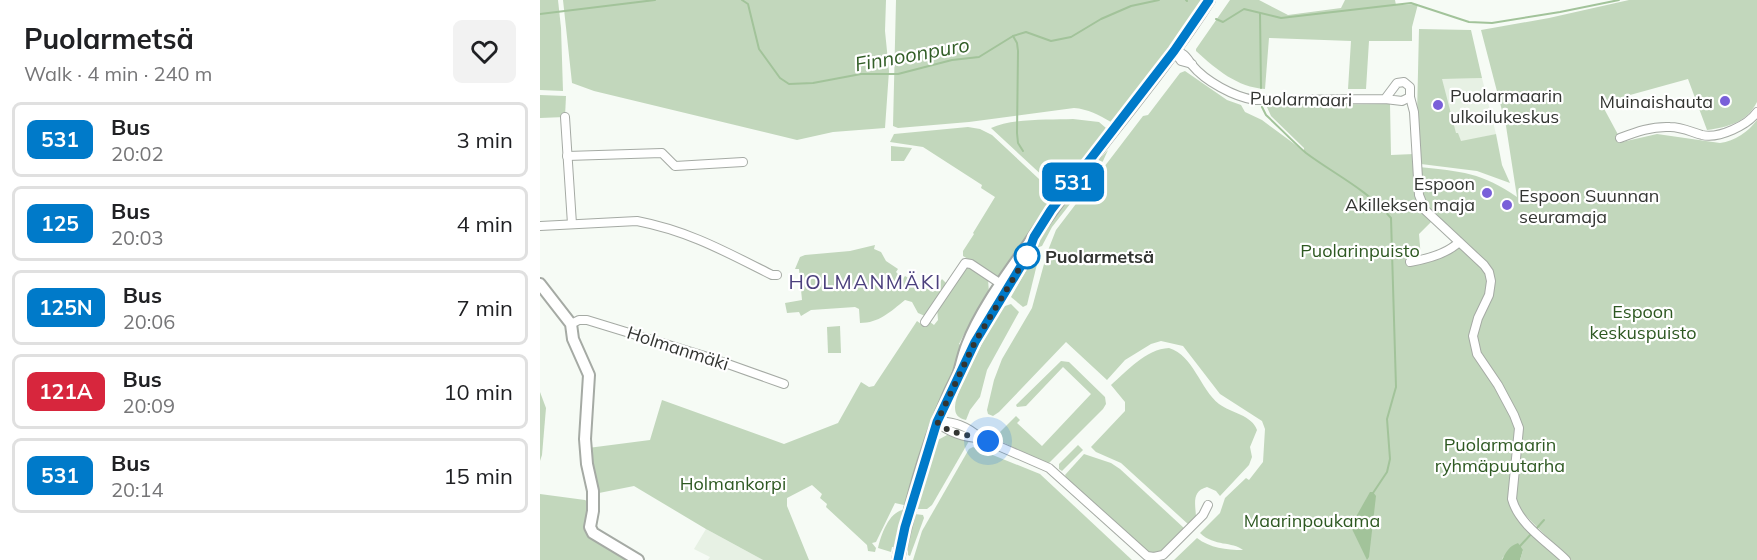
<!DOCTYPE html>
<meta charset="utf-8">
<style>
:root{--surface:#fff;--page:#f2f2f2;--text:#202124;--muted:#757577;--line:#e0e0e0}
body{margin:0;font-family:Mulish,sans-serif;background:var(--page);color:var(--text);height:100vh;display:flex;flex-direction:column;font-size:22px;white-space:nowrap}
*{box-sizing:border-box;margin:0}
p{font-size:20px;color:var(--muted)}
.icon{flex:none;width:33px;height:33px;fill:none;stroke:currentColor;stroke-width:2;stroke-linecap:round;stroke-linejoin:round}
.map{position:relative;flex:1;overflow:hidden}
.sheet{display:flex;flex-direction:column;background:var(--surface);width:540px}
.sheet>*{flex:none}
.badge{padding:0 12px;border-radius:9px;font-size:21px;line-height:39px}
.you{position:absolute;width:30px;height:30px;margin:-15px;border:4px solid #fff;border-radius:50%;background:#1a73e8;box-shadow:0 0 0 9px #1a73e833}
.map>.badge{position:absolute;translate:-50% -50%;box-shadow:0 0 0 3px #fff}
.round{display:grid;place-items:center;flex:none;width:63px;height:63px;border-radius:9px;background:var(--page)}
.headline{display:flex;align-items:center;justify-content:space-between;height:102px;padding:0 24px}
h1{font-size:28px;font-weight:700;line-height:45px}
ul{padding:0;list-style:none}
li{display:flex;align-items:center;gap:18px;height:75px;margin:0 12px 9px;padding:0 12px;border:3px solid var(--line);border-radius:9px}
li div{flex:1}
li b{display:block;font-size:22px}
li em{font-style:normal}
li .badge{min-width:66px;font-weight:700;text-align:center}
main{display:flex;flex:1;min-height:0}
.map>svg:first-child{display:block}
.built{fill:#e7f1e4}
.green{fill:#c2d7bc;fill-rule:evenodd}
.water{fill:#a2c39a}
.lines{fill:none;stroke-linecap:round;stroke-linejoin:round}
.stream{stroke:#a2c39a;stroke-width:2}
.street-casing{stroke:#a5aaa4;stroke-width:10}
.secondary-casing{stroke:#a5aaa4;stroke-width:14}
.street{stroke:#fff;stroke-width:8}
.secondary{stroke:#fff;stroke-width:10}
.line-casing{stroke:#fff;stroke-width:14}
.line{stroke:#007ac9;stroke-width:9}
.walk{stroke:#333532;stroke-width:6;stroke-dasharray:0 10.8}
.poi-dot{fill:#795fd9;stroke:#fff;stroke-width:2}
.stop-dot{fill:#fff;stroke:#007ac9;stroke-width:3}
.labels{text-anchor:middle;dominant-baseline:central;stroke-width:4.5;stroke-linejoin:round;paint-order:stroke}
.poi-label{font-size:18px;fill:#333532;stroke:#fff;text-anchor:start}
.street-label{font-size:18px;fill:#333532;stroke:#fff}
.park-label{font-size:18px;fill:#2e5922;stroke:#fff}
.stop-label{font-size:18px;font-weight:bold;fill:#333532;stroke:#fff;text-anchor:start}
.water-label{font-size:20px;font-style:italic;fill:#325e27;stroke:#fff}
.neighbourhood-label{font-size:20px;letter-spacing:1.5px;fill:#4b407d;stroke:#fff}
</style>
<main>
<section class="sheet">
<div class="headline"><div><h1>Puolarmetsä</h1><p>Walk · 4 min · 240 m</p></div><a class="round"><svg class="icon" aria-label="heart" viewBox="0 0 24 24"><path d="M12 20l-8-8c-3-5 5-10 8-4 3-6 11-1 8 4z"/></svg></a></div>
<ul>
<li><span class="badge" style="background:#007ac9;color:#fff">531</span><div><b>Bus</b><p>20:02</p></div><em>3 min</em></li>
<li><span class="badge" style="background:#007ac9;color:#fff">125</span><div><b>Bus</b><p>20:03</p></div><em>4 min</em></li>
<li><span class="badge" style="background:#007ac9;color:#fff">125N</span><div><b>Bus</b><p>20:06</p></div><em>7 min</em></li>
<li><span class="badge" style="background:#d7263d;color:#fff">121A</span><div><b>Bus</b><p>20:09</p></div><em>10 min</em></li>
<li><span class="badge" style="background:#007ac9;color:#fff">531</span><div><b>Bus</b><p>20:14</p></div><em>15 min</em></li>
</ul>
</section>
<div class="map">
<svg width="1217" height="560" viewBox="0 0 1217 560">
<rect width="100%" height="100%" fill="#f6fbf5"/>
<g class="built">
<path d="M942,78L956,134L921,142L879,79Z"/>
<path d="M166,529L223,560H168L170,557L154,549Z"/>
</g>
<g class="green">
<path d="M0,0H18L21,28L23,91L0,90Z"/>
<path d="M23,0H346L345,31L349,71L345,128L293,132L257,140L54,91L32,83Z"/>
<path d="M356,0H664L642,33L571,122C559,115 548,109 534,108L429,122L358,128L353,126Z"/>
<path d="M690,0H719L748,15L801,8L805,0H855L856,5L878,4L872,27V41H829L826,89H808L811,41L729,38L725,89C697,87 677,70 656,51V49Z"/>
<path d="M1089,0H1217V102C1207,122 1189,127 1167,130L1148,79L1061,103L1082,142L1117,134L1180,143C1195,141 1208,132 1217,120V560H1023L1025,555L984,514L977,518L1021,560H980L983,550L963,557L962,560H634L657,538C670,548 686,550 703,550C692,541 675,547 660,533L680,513L685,498L706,478L709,480L723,462L725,429L722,421L680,394L643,346L621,341L611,344L585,360L567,380L526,342L459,412L453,416L448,414L447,410L454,380L462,359L492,308L507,253L516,230L603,116L608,115L640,73L645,71L687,100L701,105L705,112L722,120L764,151V148L731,116L726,105L850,104L851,155L874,154L879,167C920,171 943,173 977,197L966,126L941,30L1009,18ZM899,220L919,236L913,244L881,258L879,234L891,222Z"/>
<path d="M879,29L931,30L942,78L902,79L916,133H918L921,141L956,134L962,165L970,183L937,171L881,164L877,115Z"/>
<path d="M0,95L26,96L25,117L0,118Z"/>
<path d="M533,119L559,122L566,128C557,142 532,186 519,191L451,128C472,118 510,120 533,119Z"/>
<path d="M428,127L440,129L452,135L514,193V196L501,213L493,230L462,276H456L423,256V251L434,234L433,233L455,197L441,188L442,185L383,147L350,142L354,134Z"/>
<path d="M351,146L372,148L364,161H351Z"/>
<path d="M568,150L563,161L546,185H540L541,190L512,227L502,246L493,249C508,214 542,177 568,150Z"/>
<path d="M335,245L334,249L341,252L346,261L358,269L356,272L363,279L365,276L393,292L402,279L406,283L385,316L378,313L372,302L365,300C350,312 339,323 320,323L319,309L315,307L271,310L261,316L259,312L247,313L245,303L262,300L259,269H255L260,257L265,255L310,251Z"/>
<path d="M500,252L487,305L483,307L471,297L493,258Z"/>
<path d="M430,267L448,279L449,293L435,313L419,344L422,346L416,370L368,506L355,503L336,542L332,543L336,548L335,552L328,551L327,545L286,507L287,504L280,498L282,494L272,485L247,498V506L269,560H223L166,529L94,486L59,493L53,465L50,463L48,448L110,440L122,400L244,444L298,423L321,382L329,387L334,386L377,321L385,327L390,322L394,325L398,320L397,308L425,268Z"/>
<path d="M471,304L479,312L447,370L440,397L430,410L426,420C418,418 415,415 415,407C416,387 451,328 462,307Z"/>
<path d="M300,326L301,353H288L287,327Z"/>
<path d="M629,348C654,356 660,389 679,404C691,413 712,415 717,430L710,447L712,457L709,465L680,496L676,491L667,487C652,491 655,503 656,516L649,525L581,463L556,452L551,447L585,411V402L571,385C587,371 606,349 629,348Z"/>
<path d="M521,361L529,362L565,397L566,404L563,409L509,463H506L458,440V434L476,416L480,420L477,423L502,446L551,394L523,367L486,406L477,407L476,405Z"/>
<path d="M0,392L6,408L2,455L0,461Z"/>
<path d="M407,435L419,436L429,441L392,505L387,509H376L396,441Z"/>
<path d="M538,445L543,450L522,471L519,469V464Z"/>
<path d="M433,447L500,474L592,560H373L382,531L429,449Z"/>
<path d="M544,454L571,463L580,469L645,529L621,551L617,554L605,551L526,477L525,475Z"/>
<path d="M0,494L45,500L52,505L44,525L47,532L90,560H0Z"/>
<path d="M363,510L366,512L355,547H352L351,552L338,548C341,535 349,512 363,510Z"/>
<path d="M375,514L383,515L384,518L370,556L368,555V540Z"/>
</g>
<g class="water">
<path d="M830,492H833L836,496L829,557L827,560L812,529L813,522Z"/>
<path d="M978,543L983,550L980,560H962C967,551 968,547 978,543Z"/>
</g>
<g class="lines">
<g class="stream">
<path d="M202,0L208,4L219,49L240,78L249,84L273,83L321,74H358L412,60L439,57L473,36L486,32L511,41L531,37L561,19L591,6L619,0"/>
<path d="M646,0L647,1"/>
<path d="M720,13L721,88"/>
<path d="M0,14L115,0"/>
<path d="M676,19L683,22L704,9L741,18L871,3L929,22L952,23L1020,12L1079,0"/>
<path d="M473,36L477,43L478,51L477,133L478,143L483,151"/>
<path d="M722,107L726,115C739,127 752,141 766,153C794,174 828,190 851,218L856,387L847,419L850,459L847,472L833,493"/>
<path d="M996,529L1004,520"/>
<path d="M980,546L992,533"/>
</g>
<g class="street-casing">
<g id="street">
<path d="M634,51C645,53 646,57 652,65C665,81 694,97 715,100L845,99L862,101L870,97V87L864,82L857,83L845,99"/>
<path d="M634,51L641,61L652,64"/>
<path d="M870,97L874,112L879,195L885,210L944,265L949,272L951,281L949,295L938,318L933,336L937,354L958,385L974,415L979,428L972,499C979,525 1008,542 1026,560"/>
<path d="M25,117L32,224"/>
<path d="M1080,138C1096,132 1112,126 1130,127C1142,127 1151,132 1162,135C1179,139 1208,125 1217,112"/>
<path d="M27,156L122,153L135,166L203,162"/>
<path d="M0,226L97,221C149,231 186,252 232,275H237"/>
<path d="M870,262C887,259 907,254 919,242"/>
<path d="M385,322L425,263L431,264L467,288"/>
<path d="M31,324L39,320H47L171,358L244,384"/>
<path d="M397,422C412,420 429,427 440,438L509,468L607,556L614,557L623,555L663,515L668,505"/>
<path d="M397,422C408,432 425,438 440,438"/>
</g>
</g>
<g class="secondary-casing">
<g id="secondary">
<path d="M0,284L31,324L33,339L49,375L45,439L47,464L53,491V511L50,527L53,533L98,560"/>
<path d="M418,376C421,366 423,355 427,345C442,306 471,270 494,236C549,155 616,83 669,0"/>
<path d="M358,560C372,496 390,429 420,371"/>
</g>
</g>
<use href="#street" class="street"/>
<use href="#secondary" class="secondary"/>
</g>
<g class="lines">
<g class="line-casing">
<path id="line" d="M358,560L365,527L397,422L435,342L487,256L494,237L511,210L634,51L669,0"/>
</g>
<use href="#line" class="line"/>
<path class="walk" d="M448,441C430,433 413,437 397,422L435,342L487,256"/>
</g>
<g class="poi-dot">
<circle cx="1185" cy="101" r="6"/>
<circle cx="898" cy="105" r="6"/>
<circle cx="947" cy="193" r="6"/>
<circle cx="967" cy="205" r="6"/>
</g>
<circle class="stop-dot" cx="487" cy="256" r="12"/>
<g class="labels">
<g class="poi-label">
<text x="910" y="95">Puolarmaarin<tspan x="910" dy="21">ulkoilukeskus</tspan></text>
<text x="1173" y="101" text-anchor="end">Muinaishauta</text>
<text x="935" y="183" text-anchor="end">Espoon<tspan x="935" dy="21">Akilleksen maja</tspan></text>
<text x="979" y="195">Espoon Suunnan<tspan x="979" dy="21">seuramaja</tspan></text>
</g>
<g class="street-label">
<text transform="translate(761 99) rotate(1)">Puolarmaari</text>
<text transform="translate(138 348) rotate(18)">Holmanmäki</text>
</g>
<g class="park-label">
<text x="820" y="250">Puolarinpuisto</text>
<text x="1103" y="311">Espoon<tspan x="1103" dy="21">keskuspuisto</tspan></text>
<text x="960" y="444">Puolarmaarin<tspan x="960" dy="21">ryhmäpuutarha</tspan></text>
<text x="193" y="483">Holmankorpi</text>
<text x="772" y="520">Maarinpoukama</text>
</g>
<g class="stop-label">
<text x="505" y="256">Puolarmetsä</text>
</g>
<g class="water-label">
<text transform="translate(372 54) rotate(-10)">Finnoonpuro</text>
</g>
<g class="neighbourhood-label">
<text x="325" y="281">HOLMANMÄKI</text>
</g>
</g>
</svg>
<div class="you" style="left:448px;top:441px"></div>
<b class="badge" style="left:533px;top:182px;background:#007ac9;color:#fff">531</b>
</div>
</main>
